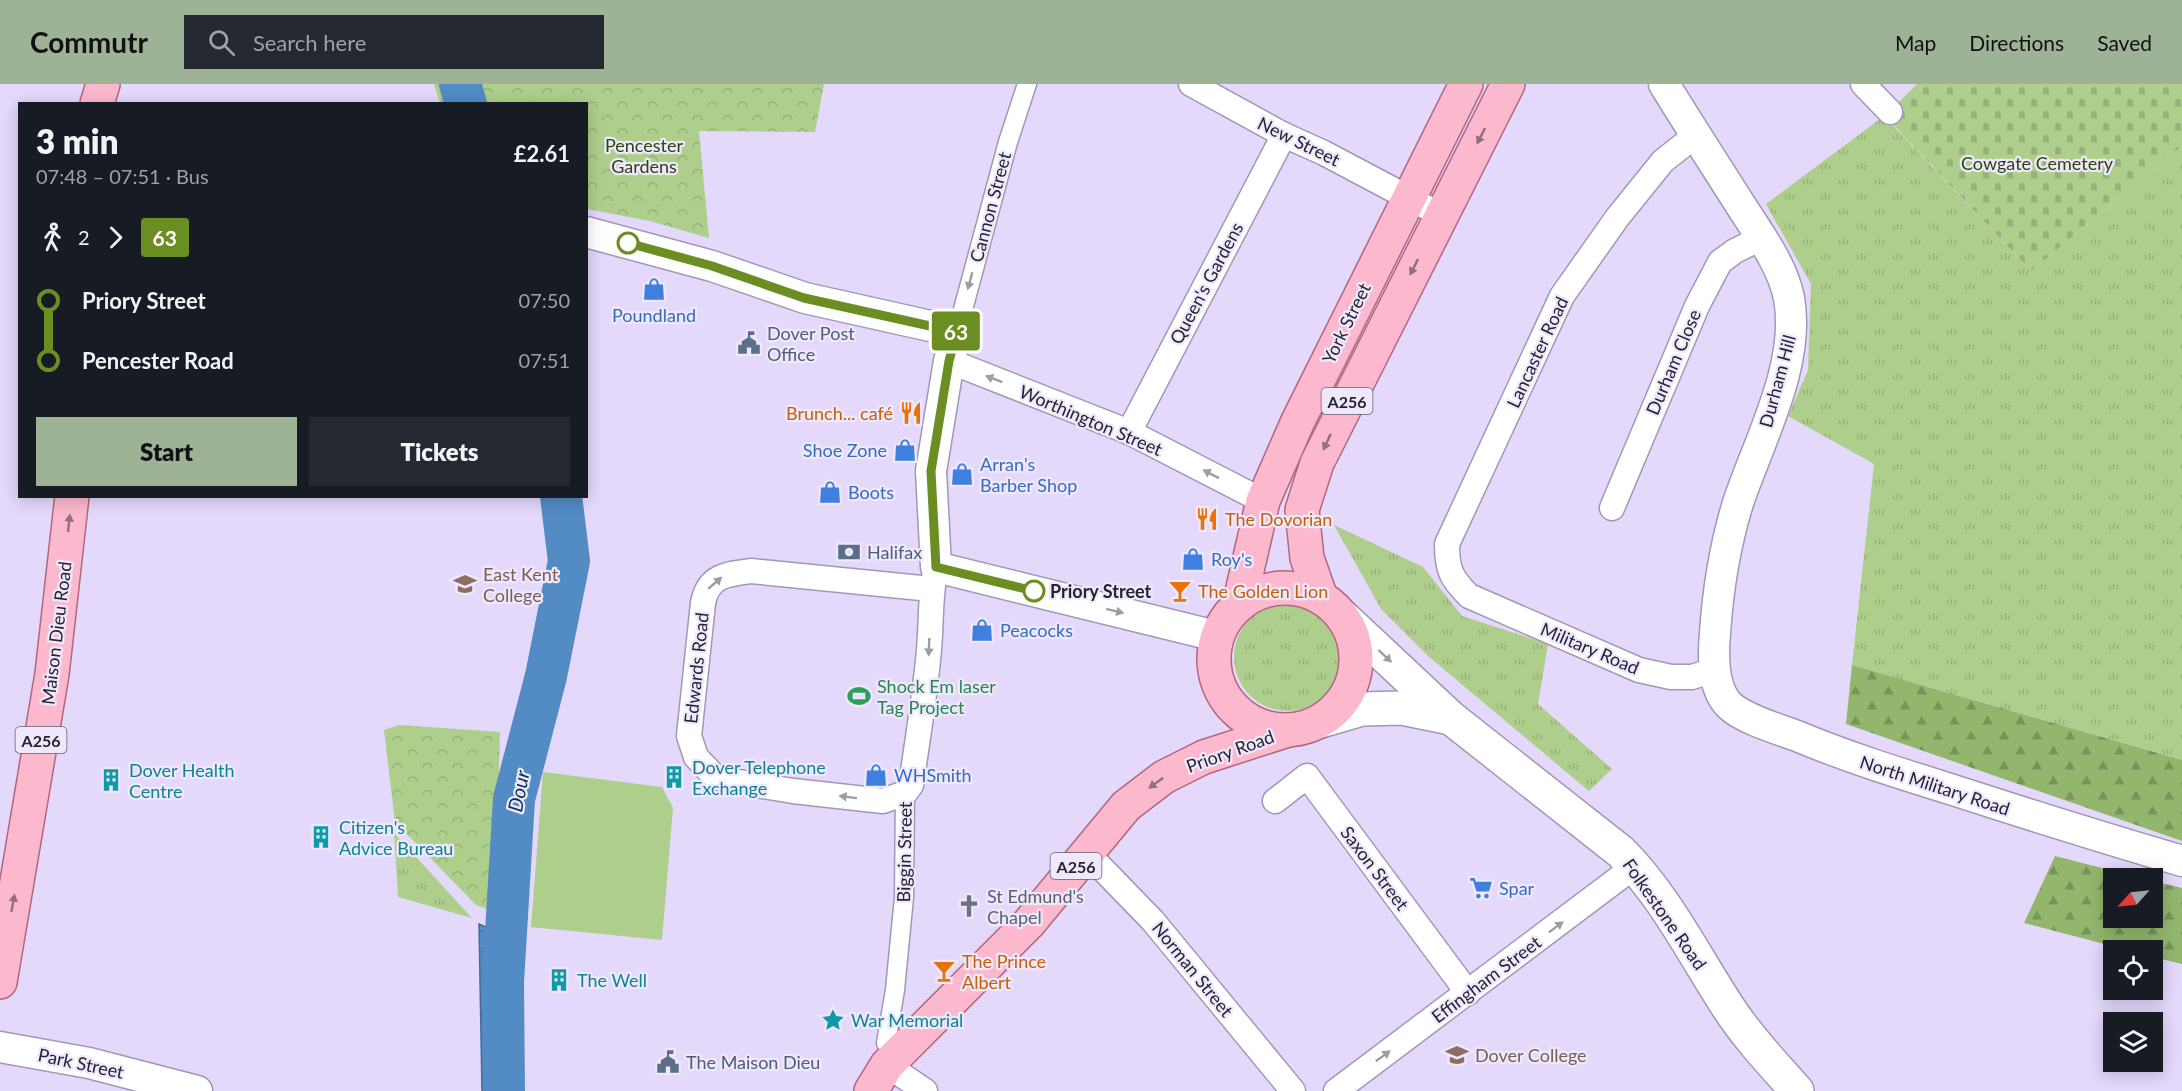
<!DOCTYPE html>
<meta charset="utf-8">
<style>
:root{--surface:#171b24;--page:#242831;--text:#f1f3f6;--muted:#9ea1a6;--accent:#9eb296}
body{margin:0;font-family:Lato,sans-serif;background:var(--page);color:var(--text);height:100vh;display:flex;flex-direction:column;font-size:22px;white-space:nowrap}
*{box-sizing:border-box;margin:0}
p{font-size:20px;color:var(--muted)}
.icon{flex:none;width:33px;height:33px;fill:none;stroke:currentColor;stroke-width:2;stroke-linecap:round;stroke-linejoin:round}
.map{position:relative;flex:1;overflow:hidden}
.panel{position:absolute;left:18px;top:18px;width:570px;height:396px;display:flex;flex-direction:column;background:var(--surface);border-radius:0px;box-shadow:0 3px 15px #0003}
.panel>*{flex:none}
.badge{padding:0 12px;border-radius:4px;font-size:21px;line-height:39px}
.needle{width:39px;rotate:243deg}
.controls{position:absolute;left:2103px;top:784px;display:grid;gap:12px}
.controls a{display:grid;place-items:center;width:60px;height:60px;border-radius:0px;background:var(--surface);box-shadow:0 3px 15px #0003;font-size:30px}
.map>.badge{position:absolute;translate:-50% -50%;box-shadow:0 0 0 3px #fff}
.legs{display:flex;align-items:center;gap:9px;height:66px;padding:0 18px;font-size:20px}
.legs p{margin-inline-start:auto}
.headline{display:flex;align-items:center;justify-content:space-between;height:102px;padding:0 18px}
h1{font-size:33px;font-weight:800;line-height:45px}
.button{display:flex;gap:12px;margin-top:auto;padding:12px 18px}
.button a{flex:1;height:69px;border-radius:0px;background:var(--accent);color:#111;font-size:24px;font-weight:800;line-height:69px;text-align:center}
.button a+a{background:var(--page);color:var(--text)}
ul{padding:0 18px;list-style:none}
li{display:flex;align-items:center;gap:21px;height:60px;font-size:22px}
li i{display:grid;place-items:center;width:9px;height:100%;margin:0 8px;background:currentColor}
li i::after{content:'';width:15px;height:15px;margin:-8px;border:4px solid;border-radius:50%;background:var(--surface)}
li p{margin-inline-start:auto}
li:first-child i{background:linear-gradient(#0000 50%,currentColor 0)}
li:last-child i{background:linear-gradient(currentColor 50%,#0000 0)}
header{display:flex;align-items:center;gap:36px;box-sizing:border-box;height:84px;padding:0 30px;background:var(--accent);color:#111}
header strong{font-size:28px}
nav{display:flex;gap:33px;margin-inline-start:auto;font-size:21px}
.search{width:420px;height:54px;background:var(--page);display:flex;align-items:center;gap:15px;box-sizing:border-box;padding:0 21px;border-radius:0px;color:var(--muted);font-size:22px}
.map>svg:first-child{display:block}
.grass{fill:url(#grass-tufts)}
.forest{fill:url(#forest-firs)}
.cemetery{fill:url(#cemetery-stones)}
.park{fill:url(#park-crowns)}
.pitch{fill:#aecf8c}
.water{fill:url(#water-ripples);stroke:#466c98;stroke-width:1.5}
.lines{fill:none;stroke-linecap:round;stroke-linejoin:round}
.river{stroke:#538bc4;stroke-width:42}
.pedestrian-casing{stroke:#a397b8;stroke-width:21}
.minor-casing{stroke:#a397b8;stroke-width:27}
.tertiary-casing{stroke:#a397b8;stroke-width:33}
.secondary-casing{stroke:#a397b8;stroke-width:36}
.primary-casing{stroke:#b06780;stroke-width:36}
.pedestrian{stroke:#fff;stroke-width:18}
.minor{stroke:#fff;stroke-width:24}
.tertiary{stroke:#fff;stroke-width:30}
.secondary{stroke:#fff;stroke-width:33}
.primary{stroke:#fcb9cd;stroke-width:33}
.oneway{fill:#926e7e}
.oneway2{fill:#9e9ca2}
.line-1-casing{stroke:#fff;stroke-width:14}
.line-1{stroke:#6b8e23;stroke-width:9}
.stop-1-dot{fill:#fff;stroke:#6b8e23;stroke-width:3}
.labels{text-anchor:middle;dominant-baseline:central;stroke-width:4.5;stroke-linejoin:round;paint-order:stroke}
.shield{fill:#efe8fd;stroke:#645e6e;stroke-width:1.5}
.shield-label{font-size:16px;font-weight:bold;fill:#282330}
.street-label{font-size:18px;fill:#282330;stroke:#efe8fd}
.park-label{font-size:18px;fill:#2d430e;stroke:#efe8fd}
.shop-label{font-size:18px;fill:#366cbe;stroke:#efe8fd;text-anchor:start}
.service-label{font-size:18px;fill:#4e5e75;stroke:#efe8fd;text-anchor:start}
.food-label{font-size:18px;fill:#c56008;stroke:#efe8fd;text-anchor:start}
.education-label{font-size:18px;fill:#785e54;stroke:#efe8fd;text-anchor:start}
.stop-label{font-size:18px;font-weight:bold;fill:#282330;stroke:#efe8fd;text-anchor:start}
.leisure-label{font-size:18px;fill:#27864d;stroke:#efe8fd;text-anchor:start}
.culture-label{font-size:18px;fill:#0d838f;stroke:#efe8fd;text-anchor:start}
.worship-label{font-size:18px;fill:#5b616d;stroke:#efe8fd;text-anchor:start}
.water-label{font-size:20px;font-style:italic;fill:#063157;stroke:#efe8fd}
</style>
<header>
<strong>Commutr</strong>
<div class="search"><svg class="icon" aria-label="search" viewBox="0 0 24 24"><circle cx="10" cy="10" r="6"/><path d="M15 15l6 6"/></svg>Search here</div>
<nav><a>Map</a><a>Directions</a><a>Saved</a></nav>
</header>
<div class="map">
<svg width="2182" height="1007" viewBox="0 0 2182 1007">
<defs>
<pattern id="grass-tufts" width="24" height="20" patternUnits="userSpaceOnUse" patternTransform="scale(1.5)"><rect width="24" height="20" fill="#aecf8c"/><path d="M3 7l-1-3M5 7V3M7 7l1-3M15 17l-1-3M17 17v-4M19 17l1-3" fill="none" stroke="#96b179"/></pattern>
<pattern id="forest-firs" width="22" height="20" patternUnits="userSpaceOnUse" patternTransform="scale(1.5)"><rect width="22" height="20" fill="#93b66d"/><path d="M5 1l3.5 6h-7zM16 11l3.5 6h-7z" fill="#78945a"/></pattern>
<pattern id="cemetery-stones" width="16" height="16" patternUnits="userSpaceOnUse" patternTransform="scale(1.5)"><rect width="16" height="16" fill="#aecf8c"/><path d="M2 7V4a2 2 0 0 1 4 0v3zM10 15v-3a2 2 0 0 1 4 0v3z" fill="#96b179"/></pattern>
<pattern id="park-crowns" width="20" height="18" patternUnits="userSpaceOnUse" patternTransform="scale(1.5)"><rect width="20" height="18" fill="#aecf8c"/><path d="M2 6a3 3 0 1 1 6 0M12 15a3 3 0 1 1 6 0" fill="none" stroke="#96b179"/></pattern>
<pattern id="water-ripples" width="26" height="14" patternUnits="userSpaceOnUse" patternTransform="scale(1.5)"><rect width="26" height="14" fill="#538bc4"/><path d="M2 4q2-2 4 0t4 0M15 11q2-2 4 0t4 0" fill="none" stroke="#4571a0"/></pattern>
</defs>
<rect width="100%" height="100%" fill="#e4d8fb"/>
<g class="grass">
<path d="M1884,32L2031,187L2182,62V676L1852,581L1874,380L1788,332L1808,286L1811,200L1766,120Z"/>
<path d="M1334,441L1423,483L1462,532L1548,560L1538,620L1612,685L1589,707L1428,572L1381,525Z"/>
<circle cx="1288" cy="573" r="54"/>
<path d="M394,749L472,834L398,813Z"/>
</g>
<g class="forest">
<path d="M1852,581L2182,676V757L1846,640Z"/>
<path d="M2055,772L2145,795H2114V834H2152L2153,797L2182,804V880L2153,873L2152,867H2131L2024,839Z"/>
</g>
<path class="cemetery" d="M1917,0H2182V62L2031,187L1885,32Z"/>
<g class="park">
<path d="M434,0H824L815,48L699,47L709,154L650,137L587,125L586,20L440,19Z"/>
<path d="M399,641L500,648L495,828L476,821L395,738L384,646Z"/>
</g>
<path class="pitch" d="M543,688L662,703L673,724L662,856L531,843Z"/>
<g class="water">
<path d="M548,413H570L573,478L514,715L510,831L492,825L508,668L551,488Z"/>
<path d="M479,840L506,852L508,1007H482Z"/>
</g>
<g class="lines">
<g class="river">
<path d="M460,0L466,20"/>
<path d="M504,1007L503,898L514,715L546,592L569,477L561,412"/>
</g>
<g class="pedestrian-casing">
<g id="pedestrian">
<path d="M957,248L1008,58L1027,0"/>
<path d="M897,970L886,959L895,906L904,813L905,709"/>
</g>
</g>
<g class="minor-casing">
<g id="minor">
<path d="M1191,0L1284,51L1324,69L1441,131"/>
<path d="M1863,0L1890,28"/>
<path d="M1696,51L1663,77L1617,134L1562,212L1447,460C1447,486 1451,494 1469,512L1639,586L1671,593H1692L1714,586"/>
<path d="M949,277L1129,348L1263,417"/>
<path d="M1129,348L1284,51"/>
<path d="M1612,424L1697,222L1720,178L1735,167L1761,154"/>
<path d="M931,505L751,487C726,490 708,492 703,519L689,652L696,673L715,693L726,696L793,707L883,717L905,709L911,701C917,659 924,617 928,576C932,544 929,514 936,483"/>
<path d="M1275,717L1307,692L1468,909"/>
<path d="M1087,769L1153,837L1293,1007"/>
<path d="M887,981L925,1007"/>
<path d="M1336,1007L1635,782"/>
</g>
</g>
<g class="tertiary-casing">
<g id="tertiary">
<path d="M1664,0C1688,39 1713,78 1738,117C1756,146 1782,179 1789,214C1801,281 1759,356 1738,419C1725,461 1718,505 1715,549C1713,572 1712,603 1729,621C1743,635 1778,645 1797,652C1847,673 1899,689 1950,705C2027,730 2104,754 2182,777"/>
<path d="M586,148L712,182L805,214L957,248L949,277L931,387L936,483L1216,552"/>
<path d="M0,963L89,979L197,1007"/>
</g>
</g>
<g class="secondary-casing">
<g id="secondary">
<path d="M1342,532L1451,634L1621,768C1666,813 1695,873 1730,926C1749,955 1774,981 1797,1007"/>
<path d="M1321,637L1362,625L1402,624L1451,634"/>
</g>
</g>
<g class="primary-casing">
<g id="primary">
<path d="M97,20L103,0"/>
<circle cx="1285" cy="575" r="71"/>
<path d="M1321,514L1307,474L1302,426L1317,379L1508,0"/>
<path d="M1239,521L1263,417L1298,337L1466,0"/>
<path d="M0,898L52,590L72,412"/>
<path d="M871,1007L887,981L1029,839L1126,722L1164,693L1204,673L1288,646"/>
</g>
</g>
<use href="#pedestrian" class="pedestrian"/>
<use href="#minor" class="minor"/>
<use href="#tertiary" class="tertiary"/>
<use href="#secondary" class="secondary"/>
<use href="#primary" class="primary"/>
</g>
<defs><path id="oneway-solid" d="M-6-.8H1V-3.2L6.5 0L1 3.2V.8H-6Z" transform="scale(1.5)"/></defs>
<g class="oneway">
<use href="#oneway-solid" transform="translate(1481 52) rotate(117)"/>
<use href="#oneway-solid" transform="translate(1414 183) rotate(117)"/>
<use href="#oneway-solid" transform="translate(1327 358) rotate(115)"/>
<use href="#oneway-solid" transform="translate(69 439) rotate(-84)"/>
<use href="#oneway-solid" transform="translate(1156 699) rotate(144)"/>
<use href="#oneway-solid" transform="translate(13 819) rotate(-80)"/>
</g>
<g class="oneway2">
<use href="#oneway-solid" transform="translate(970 197) rotate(105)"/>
<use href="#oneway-solid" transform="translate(994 295) rotate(-159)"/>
<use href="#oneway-solid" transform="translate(1211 390) rotate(-153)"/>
<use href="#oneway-solid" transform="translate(715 499) rotate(-41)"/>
<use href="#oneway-solid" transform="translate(1115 527) rotate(14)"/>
<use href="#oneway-solid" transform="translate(929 563) rotate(92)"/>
<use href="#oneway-solid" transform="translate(1385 572) rotate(43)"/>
<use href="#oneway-solid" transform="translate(848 713) rotate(-173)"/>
<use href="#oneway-solid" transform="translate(1556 843) rotate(-37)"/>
<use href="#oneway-solid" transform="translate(1383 972) rotate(-36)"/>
</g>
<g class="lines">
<g class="line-1-casing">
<path id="line-1" d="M628,159L712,182L804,214L957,248L949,277L931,387L936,483L1034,507"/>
</g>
<use href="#line-1" class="line-1"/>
</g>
<defs>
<g id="shop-bare" transform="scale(1.8)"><path d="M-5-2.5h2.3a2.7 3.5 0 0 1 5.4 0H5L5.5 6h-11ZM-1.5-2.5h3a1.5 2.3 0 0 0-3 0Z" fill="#3f7fe0" stroke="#efe8fd" stroke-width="2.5" paint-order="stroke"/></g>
<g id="civic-bare" transform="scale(1.8)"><path d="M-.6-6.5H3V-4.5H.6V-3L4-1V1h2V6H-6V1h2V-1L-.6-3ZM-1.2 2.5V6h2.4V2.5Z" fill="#5c6f8a" stroke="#efe8fd" stroke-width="2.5" paint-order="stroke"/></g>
<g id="restaurant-bare" transform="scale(1.8)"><path d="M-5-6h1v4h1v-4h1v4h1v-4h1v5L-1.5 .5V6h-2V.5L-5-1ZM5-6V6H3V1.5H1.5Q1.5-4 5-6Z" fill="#e8710a" stroke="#efe8fd" stroke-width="2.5" paint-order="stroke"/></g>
<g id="bank-bare" transform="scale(1.8)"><path d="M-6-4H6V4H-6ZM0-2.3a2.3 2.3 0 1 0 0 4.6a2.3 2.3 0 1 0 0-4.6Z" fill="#5c6f8a" stroke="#efe8fd" stroke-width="2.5" paint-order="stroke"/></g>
<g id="university-bare" transform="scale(1.8)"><path d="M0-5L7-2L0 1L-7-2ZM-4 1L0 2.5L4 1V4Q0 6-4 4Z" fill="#8d6e63" stroke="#efe8fd" stroke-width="2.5" paint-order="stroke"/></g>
<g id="bar-bare" transform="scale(1.8)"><path d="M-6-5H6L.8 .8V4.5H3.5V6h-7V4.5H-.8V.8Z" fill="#e8710a" stroke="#efe8fd" stroke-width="2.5" paint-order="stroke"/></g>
<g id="stadium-bare" transform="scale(1.8)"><path d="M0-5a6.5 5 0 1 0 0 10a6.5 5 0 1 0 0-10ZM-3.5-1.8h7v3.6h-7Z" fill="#2e9e5b" stroke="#efe8fd" stroke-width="2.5" paint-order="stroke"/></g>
<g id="building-bare" transform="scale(1.8)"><path d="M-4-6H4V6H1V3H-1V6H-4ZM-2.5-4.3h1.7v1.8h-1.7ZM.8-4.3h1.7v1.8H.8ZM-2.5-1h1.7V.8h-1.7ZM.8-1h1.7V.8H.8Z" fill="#0f9aa8" stroke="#efe8fd" stroke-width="2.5" paint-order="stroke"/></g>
<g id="supermarket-bare" transform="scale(1.8)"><path d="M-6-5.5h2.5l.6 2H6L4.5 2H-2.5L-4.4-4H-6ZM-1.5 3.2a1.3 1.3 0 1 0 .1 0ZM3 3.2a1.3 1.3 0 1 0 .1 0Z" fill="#3f7fe0" stroke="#efe8fd" stroke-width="2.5" paint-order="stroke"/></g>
<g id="church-bare" transform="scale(1.8)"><path d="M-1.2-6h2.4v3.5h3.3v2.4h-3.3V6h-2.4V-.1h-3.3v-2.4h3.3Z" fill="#6b7280" stroke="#efe8fd" stroke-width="2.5" paint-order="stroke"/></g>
<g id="sight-bare" transform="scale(1.8)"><path d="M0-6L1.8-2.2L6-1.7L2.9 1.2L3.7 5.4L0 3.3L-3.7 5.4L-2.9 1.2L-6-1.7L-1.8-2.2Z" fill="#0f9aa8" stroke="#efe8fd" stroke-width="2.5" paint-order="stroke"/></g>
<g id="school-bare" transform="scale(1.8)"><path d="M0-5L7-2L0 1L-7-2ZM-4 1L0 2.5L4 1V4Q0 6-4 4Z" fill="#8d6e63" stroke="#efe8fd" stroke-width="2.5" paint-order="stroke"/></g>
</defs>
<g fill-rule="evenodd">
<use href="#shop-bare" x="654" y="205"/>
<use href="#civic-bare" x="749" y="259"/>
<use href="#restaurant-bare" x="911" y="329"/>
<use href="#shop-bare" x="905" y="366"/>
<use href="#shop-bare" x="962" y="390"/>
<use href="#shop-bare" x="830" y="408"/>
<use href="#restaurant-bare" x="1207" y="435"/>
<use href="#bank-bare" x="849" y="468"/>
<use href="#shop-bare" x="1193" y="475"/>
<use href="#university-bare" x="465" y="500"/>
<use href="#bar-bare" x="1180" y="507"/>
<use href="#shop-bare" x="982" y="546"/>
<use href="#stadium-bare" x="859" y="612"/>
<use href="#shop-bare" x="876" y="691"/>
<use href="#building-bare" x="674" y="693"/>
<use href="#building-bare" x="111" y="696"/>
<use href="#building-bare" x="321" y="753"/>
<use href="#supermarket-bare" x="1481" y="804"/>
<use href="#church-bare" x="969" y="822"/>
<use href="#bar-bare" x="944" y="887"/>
<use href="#building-bare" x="559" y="896"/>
<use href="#sight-bare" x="833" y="936"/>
<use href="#school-bare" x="1457" y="971"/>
<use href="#civic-bare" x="668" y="978"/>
</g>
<g class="stop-1-dot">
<circle cx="628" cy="159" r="10"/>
<circle cx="1034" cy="507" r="10"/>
</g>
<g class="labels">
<g class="shield">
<rect x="1321.5" y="304" width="51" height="26" rx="4.5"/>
<rect x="15.5" y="643" width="51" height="26" rx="4.5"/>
<rect x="1050.5" y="769" width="51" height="26" rx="4.5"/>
</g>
<g class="shield-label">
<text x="1347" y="317">A256</text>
<text x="41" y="656">A256</text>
<text x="1076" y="782">A256</text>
</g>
<g class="street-label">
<text transform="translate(1299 57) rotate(26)">New Street</text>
<text transform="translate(990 123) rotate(-75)">Cannon Street</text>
<text transform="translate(1206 199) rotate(-62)">Queen's Gardens</text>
<text transform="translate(1346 239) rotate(-64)">York Street</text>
<text transform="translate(1537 268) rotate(-65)">Lancaster Road</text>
<text transform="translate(1673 278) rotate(-67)">Durham Close</text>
<text transform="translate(1777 297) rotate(-75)">Durham Hill</text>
<text transform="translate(1091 336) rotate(23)">Worthington Street</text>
<text transform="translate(56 549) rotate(-83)">Maison Dieu Road</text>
<text transform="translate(1590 564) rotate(23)">Military Road</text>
<text transform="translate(696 584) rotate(-84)">Edwards Road</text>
<text transform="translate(1230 667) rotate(-20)">Priory Road</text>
<text transform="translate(1935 701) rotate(18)">North Military Road</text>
<text transform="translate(904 768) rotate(-89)">Biggin Street</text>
<text transform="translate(1375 784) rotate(53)">Saxon Street</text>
<text transform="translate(1665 830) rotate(55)">Folkestone Road</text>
<text transform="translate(1193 885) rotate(51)">Norman Street</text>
<text transform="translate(1486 895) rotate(-37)">Effingham Street</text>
<text transform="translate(81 979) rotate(12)">Park Street</text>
</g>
<g class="park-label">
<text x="644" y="61">Pencester<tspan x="644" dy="21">Gardens</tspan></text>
<text x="2037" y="79">Cowgate Cemetery</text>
</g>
<g class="shop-label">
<text x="654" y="231" text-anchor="middle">Poundland</text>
<text x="887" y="366" text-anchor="end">Shoe Zone</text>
<text x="980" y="380">Arran's<tspan x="980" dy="21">Barber Shop</tspan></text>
<text x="848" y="408">Boots</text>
<text x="1211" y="475">Roy's</text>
<text x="1000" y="546">Peacocks</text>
<text x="894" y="691">WHSmith</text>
<text x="1499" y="804">Spar</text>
</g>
<g class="service-label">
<text x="767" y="249">Dover Post<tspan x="767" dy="21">Office</tspan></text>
<text x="867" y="468">Halifax</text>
<text x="686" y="978">The Maison Dieu</text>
</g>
<g class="food-label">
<text x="893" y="329" text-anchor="end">Brunch... café</text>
<text x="1225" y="435">The Dovorian</text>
<text x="1198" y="507">The Golden Lion</text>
<text x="962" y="877">The Prince<tspan x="962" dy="21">Albert</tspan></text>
</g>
<g class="education-label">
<text x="483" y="490">East Kent<tspan x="483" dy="21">College</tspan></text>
<text x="1475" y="971">Dover College</text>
</g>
<g class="stop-label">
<text x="1050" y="507">Priory Street</text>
</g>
<g class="leisure-label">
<text x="877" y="602">Shock Em laser<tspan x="877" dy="21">Tag Project</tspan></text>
</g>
<g class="culture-label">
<text x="692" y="683">Dover Telephone<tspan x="692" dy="21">Exchange</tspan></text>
<text x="129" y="686">Dover Health<tspan x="129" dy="21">Centre</tspan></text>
<text x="339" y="743">Citizen's<tspan x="339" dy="21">Advice Bureau</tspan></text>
<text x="577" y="896">The Well</text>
<text x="851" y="936">War Memorial</text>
</g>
<g class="worship-label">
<text x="987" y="812">St Edmund's<tspan x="987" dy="21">Chapel</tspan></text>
</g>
<g class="water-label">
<text transform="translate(518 707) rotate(-79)">Dour</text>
</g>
</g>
</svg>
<div class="controls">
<a><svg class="needle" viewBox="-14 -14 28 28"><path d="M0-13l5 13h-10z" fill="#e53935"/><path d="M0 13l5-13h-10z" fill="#9ea1a6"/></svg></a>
<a><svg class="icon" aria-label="locate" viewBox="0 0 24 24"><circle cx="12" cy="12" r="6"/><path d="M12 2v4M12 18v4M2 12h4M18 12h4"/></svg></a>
<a><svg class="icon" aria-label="layers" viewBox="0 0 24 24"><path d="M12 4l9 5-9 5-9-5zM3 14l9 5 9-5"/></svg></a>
</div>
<b class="badge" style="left:956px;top:247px;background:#6b8e23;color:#fff">63</b>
<section class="panel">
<div class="headline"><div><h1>3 min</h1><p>07:48 – 07:51 · Bus</p></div><b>£2.61</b></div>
<div class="legs"><svg class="icon" aria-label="walk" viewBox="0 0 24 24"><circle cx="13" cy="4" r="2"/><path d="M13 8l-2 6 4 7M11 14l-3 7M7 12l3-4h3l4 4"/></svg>2<svg class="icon" aria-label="forward" viewBox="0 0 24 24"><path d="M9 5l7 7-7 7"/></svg><b class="badge" style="background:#6b8e23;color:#fff">63</b></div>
<ul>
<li><i style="color:#6b8e23"></i><b>Priory Street</b><p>07:50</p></li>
<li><i style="color:#6b8e23"></i><b>Pencester Road</b><p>07:51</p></li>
</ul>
<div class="button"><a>Start</a><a>Tickets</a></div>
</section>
</div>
